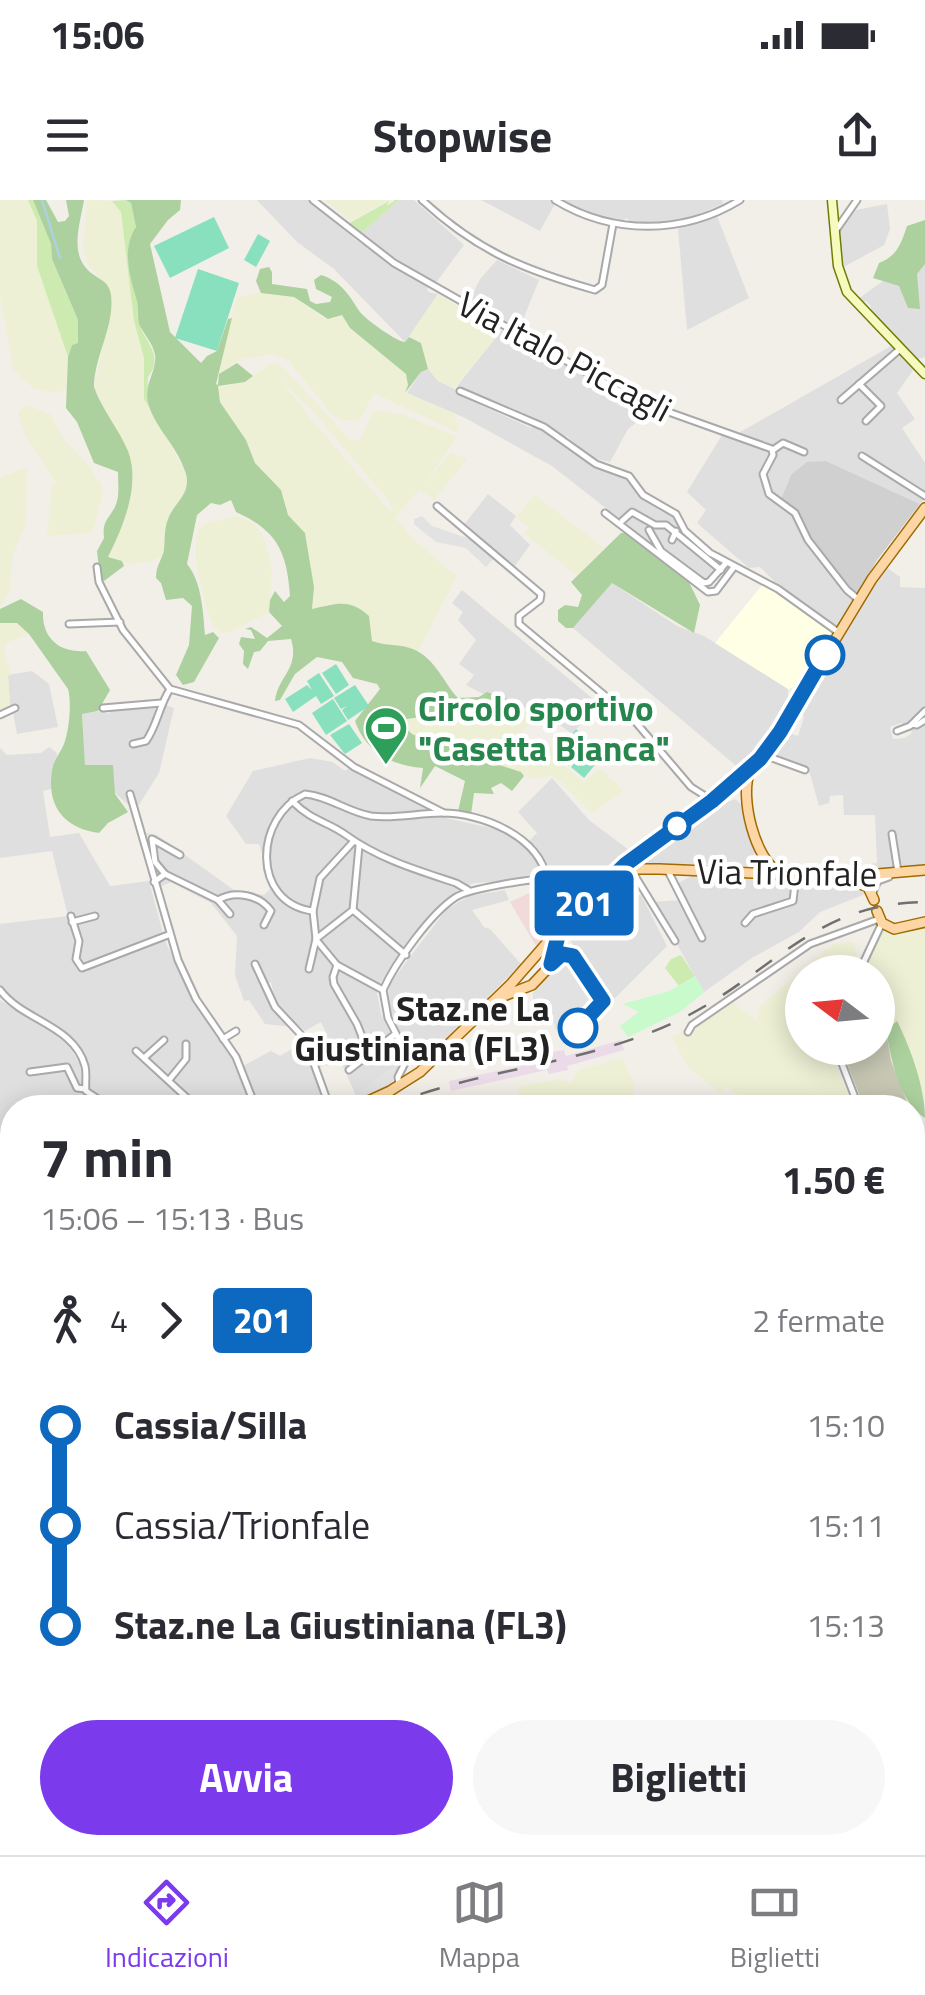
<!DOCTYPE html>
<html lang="it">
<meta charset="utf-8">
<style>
:root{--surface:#fff;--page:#f7f7f7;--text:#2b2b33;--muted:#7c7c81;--line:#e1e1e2;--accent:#7c3aed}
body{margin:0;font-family:"Titillium Web",sans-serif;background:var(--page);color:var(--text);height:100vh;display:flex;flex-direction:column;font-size:38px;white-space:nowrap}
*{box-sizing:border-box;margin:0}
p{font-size:32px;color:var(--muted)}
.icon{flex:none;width:55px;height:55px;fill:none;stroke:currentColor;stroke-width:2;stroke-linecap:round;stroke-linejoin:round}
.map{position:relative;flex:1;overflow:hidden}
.side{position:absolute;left:0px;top:895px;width:925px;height:760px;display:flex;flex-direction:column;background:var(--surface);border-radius:40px 40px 0 0;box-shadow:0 5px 25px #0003}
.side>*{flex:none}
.badge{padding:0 20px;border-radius:8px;font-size:35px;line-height:65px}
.needle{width:65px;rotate:286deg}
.buttons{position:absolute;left:785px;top:755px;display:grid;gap:20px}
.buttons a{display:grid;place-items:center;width:110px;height:110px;border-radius:50%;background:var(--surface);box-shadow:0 5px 25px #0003;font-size:50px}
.map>.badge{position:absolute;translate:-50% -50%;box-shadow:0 0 0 5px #fff}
.legs{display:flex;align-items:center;gap:15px;height:110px;padding:0 40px;font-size:32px}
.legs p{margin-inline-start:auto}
.overview{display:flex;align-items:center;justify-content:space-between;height:170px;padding:0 40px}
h1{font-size:55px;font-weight:700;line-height:75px}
.action{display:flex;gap:20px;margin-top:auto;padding:20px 40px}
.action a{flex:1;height:115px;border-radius:60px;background:var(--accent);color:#fff;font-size:40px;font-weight:700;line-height:115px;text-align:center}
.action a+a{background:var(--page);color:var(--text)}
ul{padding:0 40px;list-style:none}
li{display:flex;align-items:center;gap:35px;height:100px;font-size:38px}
li i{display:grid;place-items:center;width:15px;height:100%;margin:0 12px;background:currentColor}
li i::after{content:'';width:25px;height:25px;margin:-12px;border:8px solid;border-radius:50%;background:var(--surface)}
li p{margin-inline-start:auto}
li:first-child i{background:linear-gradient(#0000 50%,currentColor 0)}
li:last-child i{background:linear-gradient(currentColor 50%,#0000 0)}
.status{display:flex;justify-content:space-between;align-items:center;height:70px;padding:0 50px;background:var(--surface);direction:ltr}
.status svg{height:28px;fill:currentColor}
header{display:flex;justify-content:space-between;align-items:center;height:130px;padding:0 40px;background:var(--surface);font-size:45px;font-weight:700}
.tab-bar{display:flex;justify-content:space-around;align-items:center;height:140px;border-top:2px solid var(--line);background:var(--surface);font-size:28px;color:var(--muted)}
.tab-bar a{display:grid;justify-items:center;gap:5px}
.tab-bar .selected{color:var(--accent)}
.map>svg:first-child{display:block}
.residential{fill:#e0dfdf}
.commercial{fill:#f2dad9}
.industrial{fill:#ebdbe8}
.education{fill:#ffffe5}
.religious{fill:#d0d0d0}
.construction{fill:#c7c7b4}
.farmland{fill:#eef0d5;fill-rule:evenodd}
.grass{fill:#cdebb0}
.forest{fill:#add19e}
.park{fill:#c8facc}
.pitch{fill:#88e0be}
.parking{fill:#e2e2e2}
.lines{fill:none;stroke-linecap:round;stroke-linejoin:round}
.stream{stroke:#aad3df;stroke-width:2.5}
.street-casing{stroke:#a9a9a9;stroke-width:9}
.secondary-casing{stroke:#707d05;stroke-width:11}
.primary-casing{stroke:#a06b00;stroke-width:12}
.street{stroke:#fff;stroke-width:5}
.secondary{stroke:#f7fabf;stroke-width:8}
.primary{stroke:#fcd6a4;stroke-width:9}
.rail{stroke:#707070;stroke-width:2.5;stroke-dasharray:20 20;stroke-linecap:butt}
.line-1-casing{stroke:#fff;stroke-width:22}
.line-1{stroke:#0c69bf;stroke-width:15}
.stop-1-dot{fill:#fff;stroke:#0c69bf;stroke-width:5}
.labels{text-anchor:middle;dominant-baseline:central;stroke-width:9;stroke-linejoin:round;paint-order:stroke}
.street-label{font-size:35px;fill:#222;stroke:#fff}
.leisure-label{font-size:35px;font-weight:bold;fill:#27864d;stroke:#fff;text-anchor:start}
.stop-label{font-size:35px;font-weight:bold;fill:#222;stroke:#fff;text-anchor:end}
</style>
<div class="status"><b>15:06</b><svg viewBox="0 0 49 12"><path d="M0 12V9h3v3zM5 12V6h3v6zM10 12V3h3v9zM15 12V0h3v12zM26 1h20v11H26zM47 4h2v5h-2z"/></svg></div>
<header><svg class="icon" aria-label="menu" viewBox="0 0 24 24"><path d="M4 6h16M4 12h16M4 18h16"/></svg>Stopwise<svg class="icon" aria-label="share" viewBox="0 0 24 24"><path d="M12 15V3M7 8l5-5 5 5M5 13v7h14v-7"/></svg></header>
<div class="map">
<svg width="925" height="1655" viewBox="0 0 925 1655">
<rect width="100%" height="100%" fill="#f2efe9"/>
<g class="residential">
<path d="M257,0H308L356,40L427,86L428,92L438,94L405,142L334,69L297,42Z"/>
<path d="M399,0H414L464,45L435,84L359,35Z"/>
<path d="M481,0H549L555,4L540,31Z"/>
<path d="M559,0H722L723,4L681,21L651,24L630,23L627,18L618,23L587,14Z"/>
<path d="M887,4L890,29L884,45L842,68L839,31L856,10Z"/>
<path d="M717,16L749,98L687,130L678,29Z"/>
<path d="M925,58V157L918,159L871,112V106L866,101L863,103L858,99L908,63Z"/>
<path d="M497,60L539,80L518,132L468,104L480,79Z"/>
<path d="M502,130L645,206L637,222L628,229L610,262L596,259L580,250L567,236L565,238L542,222L457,186Z"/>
<path d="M891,146L914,169L897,193L915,219L902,228L925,263V293L878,262L876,265L925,298L920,304L826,261L791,275L781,299L773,295L764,277L776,246L737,234Z"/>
<path d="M428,169L438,181L457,190L459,195L531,228L534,225L601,269L628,277L641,299L672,315L683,333L706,355L725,367L708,388L552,266L465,218L407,193L421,172Z"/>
<path d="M722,235L771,251L760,272L765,292L792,313L803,337L853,400L836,427L781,388L760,367L749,368L697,323L706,310L687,292Z"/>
<path d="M488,294L516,316L510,325L530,345L514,367L463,326Z"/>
<path d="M885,366L900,377V387L925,388V507L906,525L901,523L890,527L893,539L904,538L911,534L913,527L925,522V666L899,669L893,631L888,630L896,669L870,672L869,664L877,663L875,615H844L843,595L830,596L829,603L819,606L809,570L788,565L771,553L785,532L798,536L804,517L799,507Z"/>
<path d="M612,383L677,426L704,436L788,489V503L779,521L740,569L573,428Z"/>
<path d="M462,390L598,503L572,534L538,508H523L502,498H491L466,485L474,475L459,464L476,440L458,420L463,412L452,403Z"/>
<path d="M32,471L49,484L58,527L17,534L13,512L18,509L16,505H10L8,475Z"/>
<path d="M163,504L174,508L159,573L135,611L85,566L82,513L105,511L108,514L115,508L156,505L150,532L144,540L132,542L131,545L145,544L153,534Z"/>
<path d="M49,547L57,553L55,588L43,591L50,637L79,633L110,686L149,681L165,741L194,802L235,861L252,907H118L90,888L88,866L73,838L13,801L0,787V724L68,716L52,651L0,658V548L7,555L41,553Z"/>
<path d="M310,558L333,562L345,571L350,567L432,608L437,616L500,630L522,645L539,664L537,673L506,681L474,683L456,691L404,747L380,783L377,793L381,814L402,859L388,888L358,900L340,860L318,868L309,842L327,835L321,822L305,831L277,807L271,782L266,784L255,759L253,761L262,785L273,807L294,827L265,824L249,800L244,801L235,775L237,736L211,703L171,682L160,687L147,633L157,635L234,690L264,695L272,687L259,644H246L226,616L253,571Z"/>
<path d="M552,578L589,620L633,653L594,688L560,677L552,670L529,641L537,633L518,612Z"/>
<path d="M735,599L742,605L755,652L750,666L642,663L641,659L720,605Z"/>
<path d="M696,674L794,680L793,698L787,703L752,711L741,721V725L745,726L749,718L791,706L796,696L797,681L814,682L815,689H829L836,681L865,688L868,693L820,712L799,732L752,758L704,792L653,702L680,700L701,739L704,737L676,684Z"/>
<path d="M627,675L631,694L641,695L667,746L612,801L565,733Z"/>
<path d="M505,690L509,700L472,710L484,727L490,729L521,764L434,851L409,852L387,803L390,783L446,710L469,696Z"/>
<path d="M0,800L65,840L80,864L83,893L101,907L12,908V1033L0,1006Z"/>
<path d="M304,842L327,907H259L243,866L271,851L280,856Z"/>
<path d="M0,1281L12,1285V1316L7,1334L0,1339Z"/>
<path d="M12,1345V1381L0,1387V1348Z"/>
</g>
<path class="commercial" d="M538,689L551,693L569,711L536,746L510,702Z"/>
<path class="industrial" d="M621,840L624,850L567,866L568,870L549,874L547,870L451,891L449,881L535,863L533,854L544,850L551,848L552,852L564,850L566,856Z"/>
<path class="education" d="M763,384L831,432L799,486L788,489L715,443Z"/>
<path class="religious" d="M826,261L920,304L877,360L857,395L810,339L795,309L781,299L791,275L807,262Z"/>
<path class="construction" d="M878,826L886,831L891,861L907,902L912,908L864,907L841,848H878Z"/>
<g class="farmland">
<path d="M0,0H28L37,21V66L68,157L69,177L65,191L52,193L34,189L13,169L0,97Z"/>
<path d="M87,0L112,1L121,12L134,121L144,158V199L186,273L188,286L184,297L169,315L165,332L163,356L148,362L130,364L108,358L124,320L134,275L94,187L111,105L110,90L87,63L83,49Z"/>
<path d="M325,0H389L354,19H348Z"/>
<path d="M268,91L294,97L324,118L342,115L350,129L406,174L409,180L405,193L454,213L459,229L456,232L374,193L359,221L342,220L333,216L289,161L273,154L239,160L219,174L218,170L237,97Z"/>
<path d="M438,94L502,130L454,188L438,181L428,169L421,143L409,137Z"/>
<path d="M271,163L283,167L350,240H360L373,210L404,215L457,237L423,286L451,252L467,259L434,300L420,290L395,317L414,340L457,376L418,451L372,441L369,416L330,404L312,410L314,387L305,333L288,316L281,290L255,263L246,240L220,202L218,187L245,182ZM279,178L308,206L387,299L393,310L390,311L313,221Z"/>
<path d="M30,206L50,214L64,240L92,269L95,279L101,282L103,294L92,333L47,336L52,284L56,283L25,234L18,213L22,208Z"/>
<path d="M24,268L27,270L26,323L12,359L10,391L0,407V278Z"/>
<path d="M535,295L604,348L577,376L525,334L528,327L516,317Z"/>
<path d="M237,316L251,322L262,334L267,347L272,372L269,412L228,433L219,432L211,422L205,404L196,361V340L198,330L206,323Z"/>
<path d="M0,423H17L29,434L6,443L4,448L11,475L8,476L10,505L0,510Z"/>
<path d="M482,507L536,511L540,519L537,524L523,528L521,537L527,542L538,541L554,548L552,556L584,582L597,569L601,570L624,590L592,614L561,582L551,576L533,579L493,563L462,542L432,543L412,534L405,527L384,529L389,522Z"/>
<path d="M925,727V897L891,824L886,831L878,826V772H871L868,759L883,731L894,734Z"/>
<path d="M853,742L857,755L851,772H802V848H829L853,907H749L751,903L726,887L720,893L689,868L671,837L684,831L691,832L732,802L757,821L759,807L823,752L835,744Z"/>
<path d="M622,858L635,885L630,907H445L519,898V886L563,879L571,884L579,870Z"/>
<path d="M925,991V1071L913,1063L912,1003Z"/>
<path d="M912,1267L922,1271L925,1339L913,1336Z"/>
<path d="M925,1381V1438L914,1431L913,1426Z"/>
<path d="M912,1449L925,1456V1627L913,1629Z"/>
<path d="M562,1643H672L678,1655H564Z"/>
</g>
<g class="grass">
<path d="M28,0H33L51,44L52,59L78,120L79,143L72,145L68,157L37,66V21Z"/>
<path d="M126,0L131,3L136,27C120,51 132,78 138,103C139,109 137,114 138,119C142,141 166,154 148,177L147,199L151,210L144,199V158L134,121L121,12L112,1Z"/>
<path d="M395,0H399L359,35L346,25L389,1L387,6Z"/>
<path d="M681,755L695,776L679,786L665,768L671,759Z"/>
<path d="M10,1195H12V1242L0,1238V1227Z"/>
<path d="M0,1243L12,1247V1285L0,1281Z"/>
<path d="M925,1627V1647L901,1650L871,1643L912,1642L913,1629Z"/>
</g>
<g class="forest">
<path d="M33,0H46L58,22L65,21L69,16L66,0H84C81,20 70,50 86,68C95,79 109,79 111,95C115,126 94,157 94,187C102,210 119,229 128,251C141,285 123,327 108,357L122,361L124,366L104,381L100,378L97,351L104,338C102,321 108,320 115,307C120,297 118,283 118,272L94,263L77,222L66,208L68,157L72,145L78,143V120L52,59L51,44Z"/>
<path d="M126,0H181L180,10L168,20L150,44L170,132L201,163L207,156L217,151L228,119L232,118L216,184L218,185L219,174L237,163L253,176L245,182L218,186L220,202L246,240L255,263L281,290L288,315L305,333L314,387L312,409C336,404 349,398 369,416L372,441C386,446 400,444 413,449C436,459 443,482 458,498L479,497L487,492L520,503L519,511L482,507L389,522L384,528L405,527L412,534L432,543L462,542L493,563L521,572L524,576L512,591L501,583L491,588L494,594L474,593L471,615L458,611L465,581L435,566L420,588L423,568C392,566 365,551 355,521L380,489L377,484L353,478L342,462L317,457L295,474L280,500L275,501C278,476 300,469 291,439L268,441L260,451L254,452L248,469L243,464L244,451L239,444L241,437L255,439L251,430L245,429L251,427L267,438L282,426L269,412L270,400L275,391L284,402L290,396C287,353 278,331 236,312L231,300L220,305L211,303L197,315L187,364C202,382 203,412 205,435L213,432L219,438L194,482L183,485L176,475L189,445L192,406L183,398L166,400L161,383L156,378C156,365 162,360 164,350C165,339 164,330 168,319C175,301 193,293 185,271C177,246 155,228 148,203C143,182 160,168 154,151C151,141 143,133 139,124C137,117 139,108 137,101C130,77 121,49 136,27L131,3Z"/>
<path d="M925,20V64L917,74L920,109L908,108L899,86L873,78L879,63C897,56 901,44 907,26Z"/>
<path d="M269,67L272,72V84L307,89L310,101L316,104L330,102L332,97L316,89L314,80L321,75C342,82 348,94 360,112C365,119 397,142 405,142L409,137L421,143L428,169L421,172L405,193L408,185L406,174L350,128L342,115L328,119L294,97L261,93L256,81L260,69Z"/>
<path d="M621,333H629L688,380L700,405L694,433L612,383L573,428H566L558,421V410L565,405L578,407L582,395L571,382Z"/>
<path d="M21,399L43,412C42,440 61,453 86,451L110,490L98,511L82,514L85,565H113L115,594L128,612L108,623L99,633C61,628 45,602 53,566C55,559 61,551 64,544C69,530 72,504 68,489L29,434L17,423H0V409Z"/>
<path d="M897,821C911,849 925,888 925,918C898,900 892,862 886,831Z"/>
<path d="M913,1063L925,1071V1160L913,1154Z"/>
<path d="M0,1576L12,1591V1642L120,1643L136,1655H0Z"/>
<path d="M452,1643H486L487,1655H452Z"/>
<path d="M508,1643H562L564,1655H510Z"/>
</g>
<path class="park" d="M695,776L704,792L680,812L628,837L620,826L639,812L623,804L669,791Z"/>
<g class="pitch">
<path d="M214,17L229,48L170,78L154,46Z"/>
<path d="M258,34L270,41L256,67L244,60Z"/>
<path d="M198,69L239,83L217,151L175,138Z"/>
<path d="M336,464L349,485L336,494L322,473Z"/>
<path d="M319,473L334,496L321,504L316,496L293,512L285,499L307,485L312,490L307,481Z"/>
<path d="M355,485L369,506L348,520L342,510L347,506L341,509L334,498Z"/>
<path d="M333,499L347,521L326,535L312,513Z"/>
<path d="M349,524L362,543L345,554L330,535Z"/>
<path d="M576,529L589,540L569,566L556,555Z"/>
<path d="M591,543L604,554L584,578L571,567Z"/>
</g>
<g class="parking">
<path d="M422,316L432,326L470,339L495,357L486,367L466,348L436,342L414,324V319Z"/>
<path d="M564,759L569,760L592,794V805L579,820L556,830L554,824L533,803V793Z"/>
<path d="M396,864L392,885L359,900L357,894Z"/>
</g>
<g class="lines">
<g class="stream">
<path d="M42,0L60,58"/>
<path d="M642,904L643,908"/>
<path d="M912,1152L925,1163"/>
</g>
<g class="street-casing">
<g id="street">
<path d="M313,0L394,63L635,200L772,249L773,255L763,274L769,294L795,313L808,340L847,390L859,400"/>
<path d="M422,0C477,51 524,70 595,90L602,85L613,24"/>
<path d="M555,0C612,35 683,35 740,0"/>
<path d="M836,30L857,0"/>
<path d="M859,184L881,206L866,221"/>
<path d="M460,191L544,227L596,264L629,276L643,295L676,314L685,331L710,353L778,389L838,432"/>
<path d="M841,200L900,149"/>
<path d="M773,250L783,243L804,252"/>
<path d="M862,256L925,296"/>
<path d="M437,306L541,394L540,400L519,416V424L633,519L691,587L710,599"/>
<path d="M605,313L708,392L716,391L734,367"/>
<path d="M622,321L632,312L655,325H666L721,370"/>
<path d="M649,330L661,351L704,383L709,382L726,363"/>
<path d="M672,340L676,331"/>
<path d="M97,367L99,382L123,430L170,489L299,525L354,567L444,613"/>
<path d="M69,424L120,422"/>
<path d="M103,508L161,503"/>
<path d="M0,515L15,508"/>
<path d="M912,524L917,525L925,520"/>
<path d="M897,531L910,526L925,511"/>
<path d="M133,544L146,541C157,526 159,506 170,489"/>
<path d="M764,555L805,570"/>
<path d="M130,594L178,760L196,799L236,857L256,908"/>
<path d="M292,601C313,622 327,621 346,635C379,659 417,670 456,683L468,690"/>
<path d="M892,634L898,672"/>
<path d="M667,669L702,738"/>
<path d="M632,671L675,741"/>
<path d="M165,674L155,662L152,639L180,655"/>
<path d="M154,682L165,674L218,700C235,690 260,695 271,711L264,725"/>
<path d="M873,692L878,681L889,677"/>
<path d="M218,700L230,714"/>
<path d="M353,710L406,755"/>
<path d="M313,711C251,703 254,617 305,594C328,596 348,612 371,616C395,619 418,613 442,613C482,613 539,636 547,679"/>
<path d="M71,716L79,741L76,759L82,768L168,735"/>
<path d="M72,722L95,716"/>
<path d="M745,723L753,714L793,701L796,675"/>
<path d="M316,739L353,710L359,646"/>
<path d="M318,742L337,765L383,790"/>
<path d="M255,764L275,807L305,839L330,908"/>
<path d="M337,765L333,777L334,784L357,824L369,854"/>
<path d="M309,769L316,739L313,711L320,678L353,642"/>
<path d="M859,772L882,723"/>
<path d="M0,790C23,821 74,825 85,866C87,874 85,883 86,891L112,908"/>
<path d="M688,832L692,825L810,744L879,719"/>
<path d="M223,839L236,831"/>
<path d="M836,848L859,908"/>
<path d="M136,851L198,908"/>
<path d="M408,857L388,818L383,790C395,763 431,713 456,697C468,689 533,678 548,679C561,680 583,687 592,695"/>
<path d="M408,857L425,855L434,857"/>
<path d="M144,858L164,840"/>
<path d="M349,870L394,835"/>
<path d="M30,872L67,867L77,888L85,889"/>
<path d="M169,880L186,859V844"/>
<path d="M399,886L398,877L408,857"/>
<path d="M0,1011L12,1039"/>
<path d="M0,1054L12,1064"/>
<path d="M0,1151L12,1133"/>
<path d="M0,1174L12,1156"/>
<path d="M0,1241L12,1244"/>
<path d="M10,1340L12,1330"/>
<path d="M0,1344L12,1341"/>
<path d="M912,1440L925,1448"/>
<path d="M327,1642L341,1655"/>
<path d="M679,1642L685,1655"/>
<path d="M843,1642V1655"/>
</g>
</g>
<g class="secondary-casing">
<path id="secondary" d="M832,0L838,66L847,92L925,174"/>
</g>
<g class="primary-casing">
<g id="primary">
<path d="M750,571C739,596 755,661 780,673"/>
<path d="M618,675L631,669H659L842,677L925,670"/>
<path d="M847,679L868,687L874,700"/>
<path d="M877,711L882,723L894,729L925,722"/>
<path d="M501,797L532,785L551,765L556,737"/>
<path d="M353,908L390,891L420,872L511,784L567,720L618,671L752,567L775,539L872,379L925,308"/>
<path d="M0,1090L12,1081"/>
</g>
</g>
<use href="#street" class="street"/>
<use href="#secondary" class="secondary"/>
<use href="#primary" class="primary"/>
<g class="rail">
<path d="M383,908C482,866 592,866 689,815C775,770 816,703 925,702"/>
<path d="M0,1132L12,1115"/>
</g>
</g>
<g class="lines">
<g class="line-1-casing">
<path id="line-1" d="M578,828L603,801L573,756L562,754L551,764L560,728L586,702L626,664L712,601L760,559L780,532L825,455"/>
</g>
<use href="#line-1" class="line-1"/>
</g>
<defs>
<g id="stadium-pin" transform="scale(2.25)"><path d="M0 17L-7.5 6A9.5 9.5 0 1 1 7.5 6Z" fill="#2e9e5b" stroke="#fff"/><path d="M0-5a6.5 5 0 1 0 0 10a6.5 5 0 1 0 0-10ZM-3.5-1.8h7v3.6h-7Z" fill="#fff"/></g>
</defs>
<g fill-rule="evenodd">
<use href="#stadium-pin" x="386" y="528"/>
</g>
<g class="stop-1-dot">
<circle cx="825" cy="455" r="18"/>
<circle cx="677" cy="626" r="12"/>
<circle cx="578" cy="828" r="18"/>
</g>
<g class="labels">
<g class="street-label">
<text transform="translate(565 156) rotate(28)">Via Italo Piccagli</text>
<text transform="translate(787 672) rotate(1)">Via Trionfale</text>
</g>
<g class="leisure-label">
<text x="418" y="508">Circolo sportivo<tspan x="418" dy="40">"Casetta Bianca"</tspan></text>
</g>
<g class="stop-label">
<text x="550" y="808">Staz.ne La<tspan x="550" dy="40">Giustiniana (FL3)</tspan></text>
</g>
</g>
</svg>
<div class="buttons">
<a><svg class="needle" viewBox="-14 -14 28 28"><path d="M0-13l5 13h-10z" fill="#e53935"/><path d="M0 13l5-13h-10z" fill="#7c7c81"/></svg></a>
</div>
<b class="badge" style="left:584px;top:703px;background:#0c69bf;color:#fff">201</b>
<section class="side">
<div class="overview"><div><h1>7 min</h1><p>15:06 – 15:13 · Bus</p></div><b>1.50 €</b></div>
<div class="legs"><svg class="icon" aria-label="walk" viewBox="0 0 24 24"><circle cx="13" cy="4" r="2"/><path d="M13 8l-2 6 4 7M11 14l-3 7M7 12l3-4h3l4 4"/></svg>4<svg class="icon" aria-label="forward" viewBox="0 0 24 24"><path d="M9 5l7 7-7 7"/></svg><b class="badge" style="background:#0c69bf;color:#fff">201</b><p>2 fermate</p></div>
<ul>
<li><i style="color:#0c69bf"></i><b>Cassia/Silla</b><p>15:10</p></li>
<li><i style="color:#0c69bf"></i><span>Cassia/Trionfale</span><p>15:11</p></li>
<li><i style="color:#0c69bf"></i><b>Staz.ne La Giustiniana (FL3)</b><p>15:13</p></li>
</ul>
<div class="action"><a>Avvia</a><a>Biglietti</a></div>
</section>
</div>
<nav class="tab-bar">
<a class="selected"><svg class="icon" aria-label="directions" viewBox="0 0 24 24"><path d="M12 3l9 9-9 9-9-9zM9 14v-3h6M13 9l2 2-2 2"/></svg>Indicazioni</a>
<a><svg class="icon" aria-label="map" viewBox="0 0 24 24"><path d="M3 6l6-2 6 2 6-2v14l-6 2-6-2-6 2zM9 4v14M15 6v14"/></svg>Mappa</a>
<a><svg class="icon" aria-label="tickets" viewBox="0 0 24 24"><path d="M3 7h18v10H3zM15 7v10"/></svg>Biglietti</a>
</nav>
